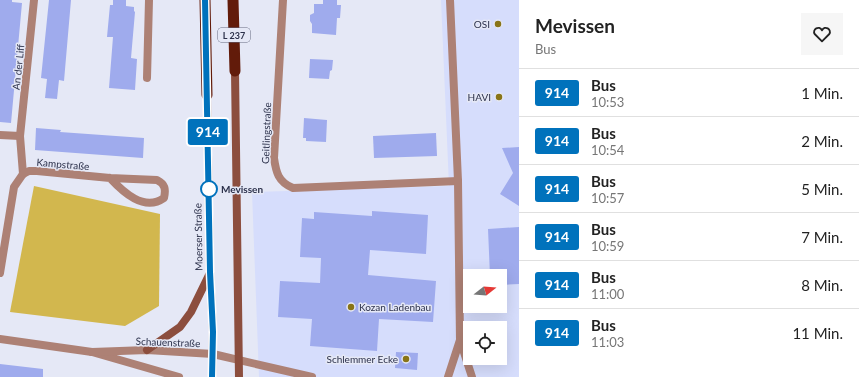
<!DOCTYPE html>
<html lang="de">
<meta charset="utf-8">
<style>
:root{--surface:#fff;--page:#f6f6f6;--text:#222;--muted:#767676;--line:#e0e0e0}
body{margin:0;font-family:Lato,sans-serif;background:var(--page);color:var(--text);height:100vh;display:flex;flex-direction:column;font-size:15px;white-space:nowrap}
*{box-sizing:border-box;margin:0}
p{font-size:13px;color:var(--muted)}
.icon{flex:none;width:22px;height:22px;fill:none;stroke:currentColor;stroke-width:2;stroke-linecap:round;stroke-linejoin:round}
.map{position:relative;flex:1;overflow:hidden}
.drawer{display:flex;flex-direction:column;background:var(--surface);width:340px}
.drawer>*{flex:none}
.badge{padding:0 8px;border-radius:3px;font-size:14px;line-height:26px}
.needle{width:26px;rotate:73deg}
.tools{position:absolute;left:463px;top:269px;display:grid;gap:8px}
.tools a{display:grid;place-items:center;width:44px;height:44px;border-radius:0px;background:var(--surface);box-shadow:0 4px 16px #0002;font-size:20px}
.map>.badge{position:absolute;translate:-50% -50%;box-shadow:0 0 0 2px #fff}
.round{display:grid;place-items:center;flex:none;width:42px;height:42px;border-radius:0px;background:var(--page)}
.head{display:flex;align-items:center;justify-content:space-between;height:68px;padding:0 16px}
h1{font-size:19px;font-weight:700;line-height:30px}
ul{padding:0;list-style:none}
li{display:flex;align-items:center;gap:12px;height:48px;padding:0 16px;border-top:1px solid var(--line)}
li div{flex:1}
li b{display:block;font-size:15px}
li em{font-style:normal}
li .badge{min-width:44px;font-weight:700;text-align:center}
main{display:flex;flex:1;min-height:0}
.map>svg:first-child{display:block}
.built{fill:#d6ddfc;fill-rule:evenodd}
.forest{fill:#d2b74e}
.building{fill:#9fabed}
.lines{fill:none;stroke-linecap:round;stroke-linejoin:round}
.minor{stroke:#ad8175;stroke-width:8}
.secondary{stroke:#8c4e3e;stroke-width:8}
.trunk{stroke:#621b0a;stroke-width:11}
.line-casing{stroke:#fff;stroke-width:9}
.line{stroke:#0072bc;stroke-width:6}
.poi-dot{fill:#897417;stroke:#e5e8f6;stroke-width:1.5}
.stop-dot{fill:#fff;stroke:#0072bc;stroke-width:2}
.labels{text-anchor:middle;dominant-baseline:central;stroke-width:3;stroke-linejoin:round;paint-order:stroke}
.shield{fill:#e5e8f6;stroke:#64687e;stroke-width:1}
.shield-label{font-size:9px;font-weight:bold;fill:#2c314b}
.poi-label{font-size:10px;fill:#2c314b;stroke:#e5e8f6;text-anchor:end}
.street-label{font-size:10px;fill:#2c314b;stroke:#e5e8f6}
.stop-label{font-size:10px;font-weight:bold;fill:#2c314b;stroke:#e5e8f6;text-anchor:start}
</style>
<main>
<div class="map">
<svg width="519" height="377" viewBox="0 0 519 377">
<rect width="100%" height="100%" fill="#e5e8f6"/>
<path class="built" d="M441,0H519V377H259L252,192L449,186ZM470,276H500V306H470ZM470,328H500V358H470Z"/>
<path class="forest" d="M34,186L160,214L159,306L125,326L10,312Z"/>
<g class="building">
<path d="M0,0H12V2L22,3L11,123L0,122Z"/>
<path d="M49,0H71L64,81L59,80L57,99L45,98L47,79L41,78Z"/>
<path d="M113,0H126V6L134,7V11L135,12L131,58L137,59L135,90L109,88L113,37H107L110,5H113Z"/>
<path d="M323,0H337V5H341L340,18H337L336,35L312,33V24L310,21V15L314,13V4H323Z"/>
<path d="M310,59L333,60L332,70L330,71L329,79L309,78Z"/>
<path d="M304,118L327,120L326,142L306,141V138H303Z"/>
<path d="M36,128L61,130L60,132L144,138L143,158L35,150Z"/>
<path d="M436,133L437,156L374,158L373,136Z"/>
<path d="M519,147V206L500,194L513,173L502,148Z"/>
<path d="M372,211L428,215L426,254L370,250L368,275L436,281L433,322L379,319L377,351L310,346L312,319L278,317L280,281L320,283L321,258L300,257L302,218L314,219V212L372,216Z"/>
<path d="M519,227V284L500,285V276H490L488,229Z"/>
<path d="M396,352L418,353L417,370L395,368Z"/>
<path d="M0,364L43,369V377H0Z"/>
</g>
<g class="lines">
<g class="minor">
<path d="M283,0L274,158C276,172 278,182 293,188L458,181"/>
<path d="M450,0L458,181L460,340L472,377"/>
<path d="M147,78L149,0"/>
<path d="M0,135L20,136"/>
<path d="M23,174L20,136L34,0"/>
<path d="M0,273L14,187L23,174L29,171H37L110,178L157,180C165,184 166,189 164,198C144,212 123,192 110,178"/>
<path d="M0,339L92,352L179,377"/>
<path d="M92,352L147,350L213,354L312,377"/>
<path d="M448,377L460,340"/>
</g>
<g class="secondary">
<path d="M235,71L239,377"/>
<path d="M207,95L210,272L213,332L212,377"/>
<path d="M147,350L180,327L191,312L210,273"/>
</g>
<g class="trunk">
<path d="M205,0L207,95"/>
<path d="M233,0L235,71"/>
</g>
</g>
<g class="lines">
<g class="line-casing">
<path id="line" d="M205,0L210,272L213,332L212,377"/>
</g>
<use href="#line" class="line"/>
</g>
<g class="poi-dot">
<circle cx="498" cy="24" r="4"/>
<circle cx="499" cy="97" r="4"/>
<circle cx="351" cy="307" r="4"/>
<circle cx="406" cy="359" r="4"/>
</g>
<circle class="stop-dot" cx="209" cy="189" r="8"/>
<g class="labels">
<rect class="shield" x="218" y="28" width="32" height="14" rx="3"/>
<g class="shield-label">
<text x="234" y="35">L 237</text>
</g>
<g class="poi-label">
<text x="490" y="24">OSI</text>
<text x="491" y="97">HAVI</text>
<text x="359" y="307" text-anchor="start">Kozan Ladenbau</text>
<text x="398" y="359">Schlemmer Ecke</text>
</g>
<g class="street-label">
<text transform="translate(18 67) rotate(-84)">An der Liff</text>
<text transform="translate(266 133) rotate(-88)">Geitlingstraße</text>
<text transform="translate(63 164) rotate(5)">Kampstraße</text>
<text transform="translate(198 237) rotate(-91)">Moerser Straße</text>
<text transform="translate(168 342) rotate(2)">Schauenstraße</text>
</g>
<g class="stop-label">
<text x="221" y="189">Mevissen</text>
</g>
</g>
</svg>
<div class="tools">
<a><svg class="needle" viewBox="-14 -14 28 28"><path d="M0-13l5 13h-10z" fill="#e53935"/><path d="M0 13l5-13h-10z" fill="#767676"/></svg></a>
<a><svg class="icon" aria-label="locate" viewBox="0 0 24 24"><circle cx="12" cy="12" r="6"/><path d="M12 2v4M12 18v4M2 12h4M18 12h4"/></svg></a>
</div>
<b class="badge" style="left:208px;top:132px;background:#0072bc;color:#fff">914</b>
</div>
<section class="drawer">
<div class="head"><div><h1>Mevissen</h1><p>Bus</p></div><a class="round"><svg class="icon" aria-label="heart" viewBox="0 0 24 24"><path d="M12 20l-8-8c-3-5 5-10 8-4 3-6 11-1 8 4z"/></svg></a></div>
<ul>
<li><span class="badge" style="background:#0072bc;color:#fff">914</span><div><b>Bus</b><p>10:53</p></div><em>1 Min.</em></li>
<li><span class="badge" style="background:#0072bc;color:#fff">914</span><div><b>Bus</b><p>10:54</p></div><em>2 Min.</em></li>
<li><span class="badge" style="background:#0072bc;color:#fff">914</span><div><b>Bus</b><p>10:57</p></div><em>5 Min.</em></li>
<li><span class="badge" style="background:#0072bc;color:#fff">914</span><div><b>Bus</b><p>10:59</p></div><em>7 Min.</em></li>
<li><span class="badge" style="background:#0072bc;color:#fff">914</span><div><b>Bus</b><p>11:00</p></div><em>8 Min.</em></li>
<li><span class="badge" style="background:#0072bc;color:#fff">914</span><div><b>Bus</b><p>11:03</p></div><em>11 Min.</em></li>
</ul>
</section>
</main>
